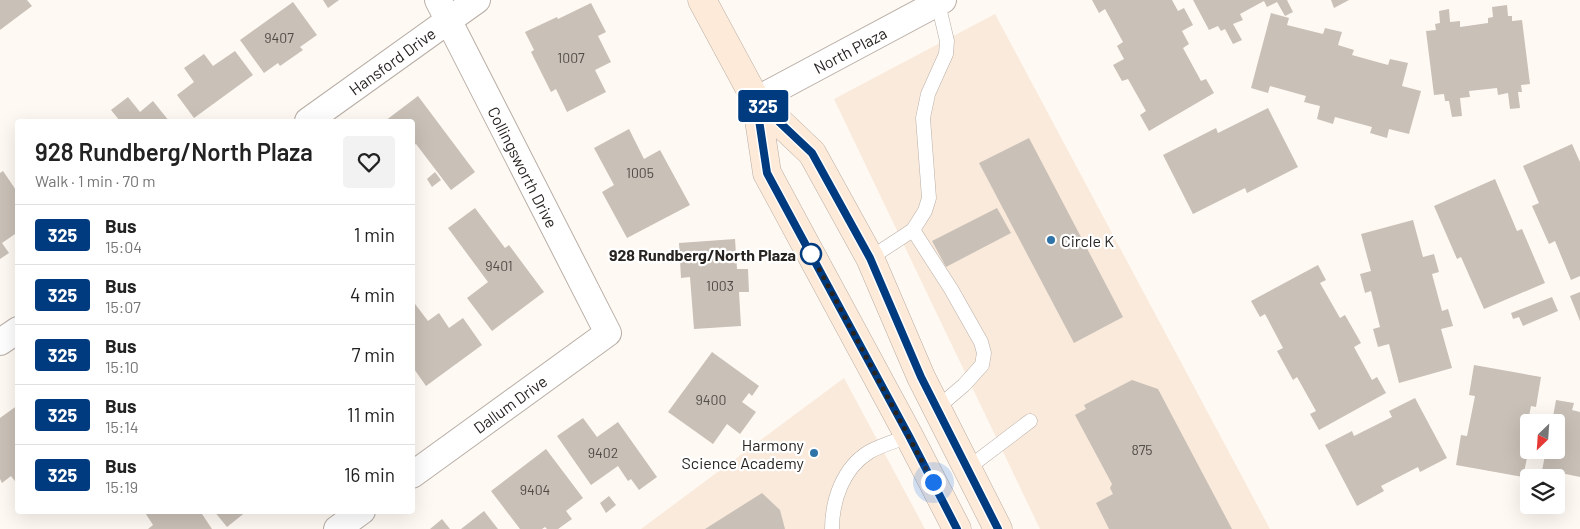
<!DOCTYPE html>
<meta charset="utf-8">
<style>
:root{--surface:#fff;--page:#f2f2f2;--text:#222;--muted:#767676;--line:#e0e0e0}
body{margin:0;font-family:Barlow,sans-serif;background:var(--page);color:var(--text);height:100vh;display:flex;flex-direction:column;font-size:19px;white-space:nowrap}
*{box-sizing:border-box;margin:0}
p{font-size:16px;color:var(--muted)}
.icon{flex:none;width:28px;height:28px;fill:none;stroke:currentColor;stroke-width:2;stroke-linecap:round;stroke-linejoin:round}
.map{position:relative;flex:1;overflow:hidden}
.panel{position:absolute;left:15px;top:119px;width:400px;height:395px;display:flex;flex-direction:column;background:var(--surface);border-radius:5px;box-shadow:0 5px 20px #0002}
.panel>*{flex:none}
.badge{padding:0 10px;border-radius:4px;font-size:18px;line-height:32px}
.needle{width:32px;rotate:205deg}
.fabs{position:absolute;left:1520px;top:414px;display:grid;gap:10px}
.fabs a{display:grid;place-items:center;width:45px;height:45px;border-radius:5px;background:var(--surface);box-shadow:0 5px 20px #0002;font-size:25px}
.you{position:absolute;width:25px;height:25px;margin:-12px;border:4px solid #fff;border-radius:50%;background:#1a73e8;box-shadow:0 0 0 8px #1a73e833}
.map>.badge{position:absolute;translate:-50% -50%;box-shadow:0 0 0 2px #fff}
.round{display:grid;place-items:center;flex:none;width:52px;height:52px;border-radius:5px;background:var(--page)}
.overview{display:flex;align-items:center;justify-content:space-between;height:85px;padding:0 20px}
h1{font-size:24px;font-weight:600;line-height:38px}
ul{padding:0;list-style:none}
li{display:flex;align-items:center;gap:15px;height:60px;padding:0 20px;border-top:1px solid var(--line)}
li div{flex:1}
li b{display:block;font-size:19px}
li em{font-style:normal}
li .badge{min-width:55px;font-weight:700;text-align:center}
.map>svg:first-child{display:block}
.built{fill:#faeadb}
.building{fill:#c9c0b7}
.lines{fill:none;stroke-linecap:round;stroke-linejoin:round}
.lane-casing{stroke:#b8aea6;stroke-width:15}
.street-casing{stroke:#b8aea6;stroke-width:28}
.secondary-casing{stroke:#b8aea6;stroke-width:29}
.lane{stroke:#fff;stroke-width:14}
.street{stroke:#fff;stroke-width:26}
.secondary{stroke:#fdead8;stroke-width:28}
.line-casing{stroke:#fff;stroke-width:11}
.line{stroke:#003b80;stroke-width:8}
.walk{stroke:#282421;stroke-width:5;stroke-dasharray:0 9}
.poi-dot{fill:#2e74a9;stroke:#fff;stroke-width:2}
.stop-dot{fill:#fff;stroke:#003b80;stroke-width:2.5}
.labels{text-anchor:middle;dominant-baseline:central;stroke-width:4.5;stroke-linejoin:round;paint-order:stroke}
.number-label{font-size:14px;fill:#504b46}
.street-label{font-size:16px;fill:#282421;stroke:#fff}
.poi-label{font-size:16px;fill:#282421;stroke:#fff;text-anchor:start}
.stop-label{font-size:16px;font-weight:bold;fill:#282421;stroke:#fff;text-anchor:end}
</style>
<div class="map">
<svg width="1580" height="529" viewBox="0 0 1580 529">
<rect width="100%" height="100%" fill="#fff9f3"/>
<g class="built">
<path d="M995,14L1270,529H1040L834,99Z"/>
<path d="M844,378L925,529H641Z"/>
</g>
<g class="building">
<path d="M0,0H27L32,6L0,30Z"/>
<path d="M323,0H339L328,8Z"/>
<path d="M1092,0H1172L1178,11L1184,8L1193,25L1182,31L1189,44L1183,48L1201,81L1206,79L1214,93L1149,131L1140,115L1146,111L1128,79L1122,81L1113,65L1124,59L1117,46L1123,42L1105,9L1099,13Z"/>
<path d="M1193,0H1287L1293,12L1285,16L1277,2L1267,7L1264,1L1240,14L1243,20L1233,24L1242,40L1233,44L1225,29L1221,31L1218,26L1209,30Z"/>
<path d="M1331,0H1349L1334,8Z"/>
<path d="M293,2L317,35L300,47L303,50L280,66L278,63L264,73L240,40Z"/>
<path d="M591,3L606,32L598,36L611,62L595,70L606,92L567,112L556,89L551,92L531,52L534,50L525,32L557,17L558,19Z"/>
<path d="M1507,5L1508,16H1512V21L1522,20L1530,84L1521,85L1522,92H1518L1520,108L1510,109L1508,93L1498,95L1497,88L1469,91L1470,97L1460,98L1462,116L1452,117L1449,101H1445L1444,94L1434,95L1426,31L1436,30L1435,24L1440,23L1439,11L1449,9L1450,22L1460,21V27L1488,23V18L1493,17L1492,7Z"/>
<path d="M1271,13L1289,18L1287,25L1323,34L1325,28L1342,32L1338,45L1354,50L1352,55L1388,65L1390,59L1408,63L1402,86L1421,91L1409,134L1389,129L1387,138L1370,133L1372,127L1335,117L1333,124L1317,119L1320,106L1304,102L1306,96L1270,86L1268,93L1251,88Z"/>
<path d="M235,51L253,75L194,118L177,95L194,82L184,68L204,54L213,66Z"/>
<path d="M418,96L475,172L451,190L416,144L412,146V121H385Z"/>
<path d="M128,97L140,112L153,101L169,121H120L111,110Z"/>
<path d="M1268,108L1298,167L1247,193L1245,188L1193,214L1163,155L1216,128L1218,133Z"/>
<path d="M629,129L644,159L660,150L690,205L627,238L602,192L614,185L594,148Z"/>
<path d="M1029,138L1123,317L1074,343L979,163Z"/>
<path d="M1572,144L1580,162V276L1571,280L1555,241L1549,244L1532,206L1539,203L1523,166Z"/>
<path d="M3,171L18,193V232L2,243L9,253L0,259V173Z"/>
<path d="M435,172L441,180L432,187L427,179Z"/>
<path d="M1495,179L1517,231L1522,229L1545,283L1484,309L1461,257L1457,259L1434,206Z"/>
<path d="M475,208L505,248L509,245L544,292L492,331L467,298L488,282L448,228Z"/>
<path d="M997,208L1011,233L946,267L932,241Z"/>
<path d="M1413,220L1423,257L1434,254L1439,272L1432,274L1442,311L1448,309L1453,326L1441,329L1452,368L1399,383L1389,344L1378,347L1373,329L1380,327L1371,291L1365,293L1360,274L1371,271L1361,234Z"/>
<path d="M735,239L737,269H748L749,292H739L741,326L694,329L690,277L681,278L679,243Z"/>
<path d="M1318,265L1326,280L1320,283L1340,318L1345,315L1361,343L1354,347L1372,380L1377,377L1386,393L1319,430L1310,414L1316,411L1297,377L1293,380L1277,351L1283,348L1265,314L1260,317L1251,301Z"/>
<path d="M1580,292V321L1570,296Z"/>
<path d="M1552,297L1558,311L1523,326L1519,317L1513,319L1511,313Z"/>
<path d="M412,300L428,321L439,313L449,328L463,318L482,345L426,386L412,366Z"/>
<path d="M712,352L759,386L752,396L749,393L742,402L756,412L740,434L727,424L713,444L668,412Z"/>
<path d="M1474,365L1541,377L1536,407L1531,406L1523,447L1529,448L1523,477L1456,465L1461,435L1467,436L1475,396L1469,395Z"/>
<path d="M1132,380L1158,389L1232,529H1109L1096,503L1113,494L1110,488L1112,484L1075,415L1086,409L1084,405Z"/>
<path d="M1415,398L1447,458L1420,472L1418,467L1381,486L1384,491L1357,506L1325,445L1352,431L1354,436L1392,417L1389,411Z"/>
<path d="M1556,400L1574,403L1572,410L1580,412V477L1561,473L1560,479L1541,476L1546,450H1556V422H1552Z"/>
<path d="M18,405V485L11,476L2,483L0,479V418Z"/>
<path d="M583,418L597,437L618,422L657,477L639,490L631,479L628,481L618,466L591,485L557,436Z"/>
<path d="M546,449L583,498L566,511L572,519L558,529H547L545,527L542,529H520L491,491Z"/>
<path d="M762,493L780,510L785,529H705Z"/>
<path d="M609,496L616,505L606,513L600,503Z"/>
<path d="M144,511H200L212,529H148L153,525Z"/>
<path d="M214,511H247L227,527Z"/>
<path d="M484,511L498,529H461Z"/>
<path d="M442,519L450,529H430Z"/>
</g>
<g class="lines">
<g class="lane-casing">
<g id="lane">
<path d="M913,230L951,289L981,342L984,353L982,365L964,385L937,408"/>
<path d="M870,258L913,230L925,211L929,198L923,118L928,94L946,54L947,41L938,3"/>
<path d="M968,468L1030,421"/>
<path d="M832,529C832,500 843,468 869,452C881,445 896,441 909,436"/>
</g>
</g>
<g class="street-casing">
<g id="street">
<path d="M756,100L943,0"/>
<path d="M308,121L477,0"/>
<path d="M0,342L18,330"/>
<path d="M412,475L608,333L438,0"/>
<path d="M337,529L362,511"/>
</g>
</g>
<g class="secondary-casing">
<g id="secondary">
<path d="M702,0L756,100L812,153L870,258L921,377L998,529"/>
<path d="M756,100L767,173L909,436L957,529"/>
</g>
</g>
<use href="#lane" class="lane"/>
<use href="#street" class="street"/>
<use href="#secondary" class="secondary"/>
</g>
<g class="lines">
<g class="line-casing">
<path id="line" d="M957,529L909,436L767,173L756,100L812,153L870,258L921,377L998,529"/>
</g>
<use href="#line" class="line"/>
<path class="walk" d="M811,254L933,482"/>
</g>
<g class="poi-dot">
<circle cx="1051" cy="240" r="5"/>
<circle cx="814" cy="453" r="5"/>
</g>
<circle class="stop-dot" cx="811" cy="254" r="10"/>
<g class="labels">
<g class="number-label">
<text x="279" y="37">9407</text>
<text x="571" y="57">1007</text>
<text x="640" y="172">1005</text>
<text x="499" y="265">9401</text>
<text x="720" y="285">1003</text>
<text x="711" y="399">9400</text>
<text x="1142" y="449">875</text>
<text x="603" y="452">9402</text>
<text x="535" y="489">9404</text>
</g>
<g class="street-label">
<text transform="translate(850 50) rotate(-28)">North Plaza</text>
<text transform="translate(392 61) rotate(-36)">Hansford Drive</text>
<text transform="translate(523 167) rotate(63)">Collingsworth Drive</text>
<text transform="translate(510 404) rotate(-36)">Dallum Drive</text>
</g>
<g class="poi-label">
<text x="1061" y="240">Circle K</text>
<text x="804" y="444" text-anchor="end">Harmony<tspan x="804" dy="18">Science Academy</tspan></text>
</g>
<g class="stop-label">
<text x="796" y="254">928 Rundberg/North Plaza</text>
</g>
</g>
</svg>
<div class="fabs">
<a><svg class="needle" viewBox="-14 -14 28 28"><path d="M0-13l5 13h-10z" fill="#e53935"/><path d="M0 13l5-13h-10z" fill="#767676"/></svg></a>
<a><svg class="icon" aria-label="layers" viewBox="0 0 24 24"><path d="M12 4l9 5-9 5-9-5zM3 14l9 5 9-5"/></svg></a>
</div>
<div class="you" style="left:933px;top:482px"></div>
<b class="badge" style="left:763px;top:106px;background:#003b80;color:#fff">325</b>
<section class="panel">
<div class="overview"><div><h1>928 Rundberg/North Plaza</h1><p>Walk · 1 min · 70 m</p></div><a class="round"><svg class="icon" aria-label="heart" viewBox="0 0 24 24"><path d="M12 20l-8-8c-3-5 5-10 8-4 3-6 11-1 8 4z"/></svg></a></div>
<ul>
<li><span class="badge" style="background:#003b80;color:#fff">325</span><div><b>Bus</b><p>15:04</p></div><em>1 min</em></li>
<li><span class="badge" style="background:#003b80;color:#fff">325</span><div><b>Bus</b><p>15:07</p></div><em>4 min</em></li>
<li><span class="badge" style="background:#003b80;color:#fff">325</span><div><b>Bus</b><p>15:10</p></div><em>7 min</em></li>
<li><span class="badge" style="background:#003b80;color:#fff">325</span><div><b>Bus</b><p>15:14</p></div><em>11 min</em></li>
<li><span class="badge" style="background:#003b80;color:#fff">325</span><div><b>Bus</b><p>15:19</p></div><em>16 min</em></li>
</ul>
</section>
</div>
